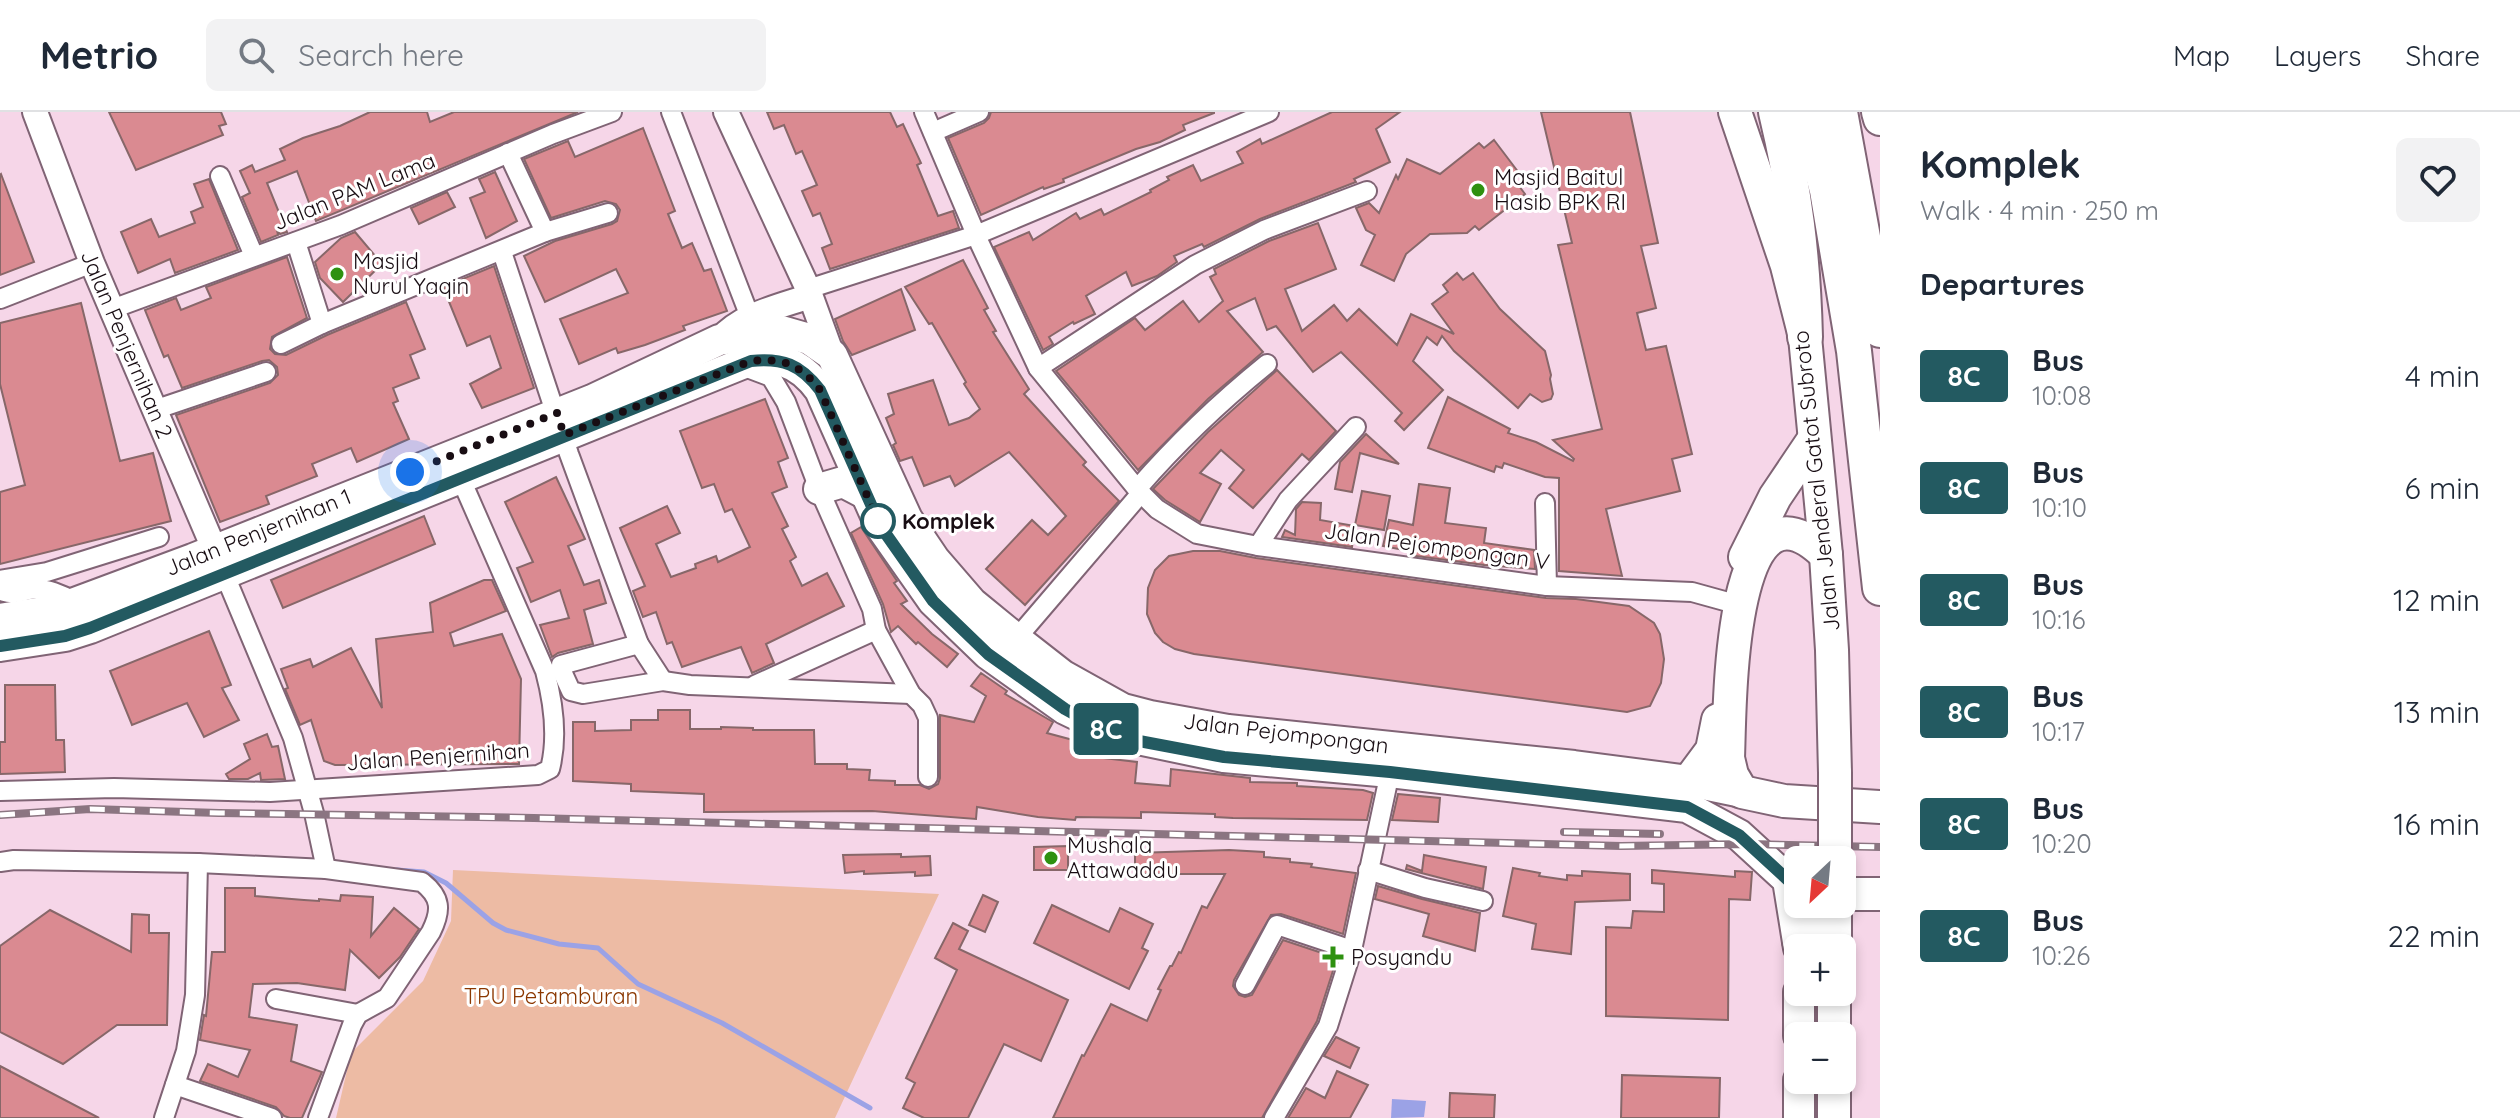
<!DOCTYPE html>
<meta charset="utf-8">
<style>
:root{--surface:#fff;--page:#f2f2f3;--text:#1f2937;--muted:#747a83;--line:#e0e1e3}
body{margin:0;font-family:Quicksand,sans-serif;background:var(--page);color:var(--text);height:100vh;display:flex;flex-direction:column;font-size:30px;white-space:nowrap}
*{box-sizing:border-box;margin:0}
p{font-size:26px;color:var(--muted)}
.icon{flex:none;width:44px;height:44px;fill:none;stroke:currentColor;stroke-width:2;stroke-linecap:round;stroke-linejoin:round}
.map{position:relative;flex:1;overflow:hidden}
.sheet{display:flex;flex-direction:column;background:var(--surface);width:640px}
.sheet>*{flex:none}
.badge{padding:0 16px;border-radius:6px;font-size:28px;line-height:52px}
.needle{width:52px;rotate:206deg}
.buttons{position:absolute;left:1784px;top:734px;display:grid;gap:16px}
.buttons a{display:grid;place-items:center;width:72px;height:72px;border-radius:12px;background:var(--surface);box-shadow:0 4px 12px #0003;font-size:40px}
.you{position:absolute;width:40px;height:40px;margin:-20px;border:6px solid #fff;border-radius:50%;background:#1a73e8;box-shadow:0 0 0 12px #1a73e833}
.map>.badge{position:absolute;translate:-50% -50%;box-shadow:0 0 0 4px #fff}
h2{padding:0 40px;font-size:30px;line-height:72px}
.round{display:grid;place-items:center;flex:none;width:84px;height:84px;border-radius:12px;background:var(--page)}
.headline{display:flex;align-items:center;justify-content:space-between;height:136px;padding:0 40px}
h1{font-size:38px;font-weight:700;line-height:60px}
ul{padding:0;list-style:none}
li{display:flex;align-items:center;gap:24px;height:112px;padding:0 40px}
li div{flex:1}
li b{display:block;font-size:30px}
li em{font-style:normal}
li .badge{min-width:88px;font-weight:700;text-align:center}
header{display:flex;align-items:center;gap:48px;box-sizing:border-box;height:112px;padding:0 40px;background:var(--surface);border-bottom:2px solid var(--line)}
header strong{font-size:38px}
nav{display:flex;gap:44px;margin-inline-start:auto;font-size:28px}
.search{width:560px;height:72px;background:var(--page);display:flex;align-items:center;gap:20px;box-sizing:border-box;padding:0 28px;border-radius:12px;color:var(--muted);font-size:30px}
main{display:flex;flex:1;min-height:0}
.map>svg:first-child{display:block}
.green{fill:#edbba4}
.water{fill:#9ba2e6}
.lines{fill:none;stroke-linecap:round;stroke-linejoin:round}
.stream{stroke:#9ba2e6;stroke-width:5}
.building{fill:#da8a91;stroke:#876769;stroke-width:2}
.minor-casing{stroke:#806475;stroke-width:22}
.tertiary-casing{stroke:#806475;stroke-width:28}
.primary-casing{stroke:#806475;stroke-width:34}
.trunk-casing{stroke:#806475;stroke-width:36}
.motorway-casing{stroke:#806475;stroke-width:38}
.minor{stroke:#fff;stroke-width:18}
.tertiary{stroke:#fff;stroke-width:24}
.primary{stroke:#fff;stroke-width:30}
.trunk{stroke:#fff;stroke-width:32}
.motorway{stroke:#fff;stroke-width:34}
.rail-casing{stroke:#8b7581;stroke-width:8}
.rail{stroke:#fff;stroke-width:5;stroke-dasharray:15;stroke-linecap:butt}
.trunk-bridge-casing{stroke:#806475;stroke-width:36;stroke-linecap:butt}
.trunk-bridge{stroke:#fff;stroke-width:32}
.line-casing{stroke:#fff;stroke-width:18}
.line{stroke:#235a61;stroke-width:12}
.walk{stroke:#180d13;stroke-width:8;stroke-dasharray:0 14.4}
.poi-dot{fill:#2e9110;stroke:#fff;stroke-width:3}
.stop-dot{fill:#fff;stroke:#235a61;stroke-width:4}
.labels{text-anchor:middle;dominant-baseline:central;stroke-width:6;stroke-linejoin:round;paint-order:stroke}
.poi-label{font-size:22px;fill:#180d13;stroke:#fff;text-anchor:start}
.street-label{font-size:22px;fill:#180d13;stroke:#fff}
.stop-label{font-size:22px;font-weight:bold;fill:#180d13;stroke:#fff;text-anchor:start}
.park-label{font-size:22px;fill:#8b3700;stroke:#fff}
</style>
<header>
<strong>Metrio</strong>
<div class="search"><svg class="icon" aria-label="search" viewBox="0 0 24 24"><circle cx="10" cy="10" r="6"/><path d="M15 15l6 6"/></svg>Search here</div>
<nav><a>Map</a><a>Layers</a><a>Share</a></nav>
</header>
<main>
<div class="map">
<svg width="1880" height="1006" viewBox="0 0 1880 1006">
<rect width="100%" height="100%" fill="#f6d6e8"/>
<path class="green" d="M453,758L939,782L835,1006H336L351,941L423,869L451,809Z"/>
<path class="water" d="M1392,987L1426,989L1424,1005L1391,1006Z"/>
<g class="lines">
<path class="stream" d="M397,758L424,760L446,771L493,811L506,818L559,832L598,836L638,872L722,911L870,996"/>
</g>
<g class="building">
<path d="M109,0H221L226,12L219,14L223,23L136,58Z"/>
<path d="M370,0H427L430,10L454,0H578L316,109L297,59L267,71L287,120L280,122L277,118L278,123L261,130L242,85L250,81L240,59L252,53L255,60L285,48L280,37L303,26L340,14Z"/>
<path d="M767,0H890L897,15L903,12L921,51L917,53L938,104L953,99L959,116L830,157L822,136L832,132L820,101L813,104L802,79L817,73L802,39L796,42L784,13L774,17Z"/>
<path d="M991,0H1214V1L1183,13L1185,18L1160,30L1136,37L1063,67L1064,70L1044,77L1043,75L981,103L948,26L984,11L989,6Z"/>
<path d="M1332,0H1400L1376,17L1390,50L1354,67L1356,70L1260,107L1204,135L1202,132L1174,144L1177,150L1157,164L1132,174L1126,160L1086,184L1095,202L1074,212L1073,210L1049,225L1053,232L1043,238L994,135L1029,120L1033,128L1076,101L1080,107L1101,97L1104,103L1151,80L1150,78L1169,68L1167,65L1193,53L1201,69L1243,51L1237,40L1260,27L1262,32Z"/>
<path d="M1541,0H1630L1658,131L1641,134L1656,196L1637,201L1646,238L1666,234L1692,342L1672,347L1680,379L1606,397L1622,464L1559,459V366L1545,365L1504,351L1502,356L1496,354L1494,360L1428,336L1448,285L1510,317L1508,321L1536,330L1573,349L1574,347L1553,328L1602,317L1558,133L1572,131Z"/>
<path d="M643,16L675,99L668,102L682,136L692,131L704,159L711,157L727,199L683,214L685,218L645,233L618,241L616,236L579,252L560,207L628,181L616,157L545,190L524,144L555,129L612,112L617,109L620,98L616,92L605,89L551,106L524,47L568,29L575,45Z"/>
<path d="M1494,28L1519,61L1513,66L1525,82L1479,118L1475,114L1467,121L1430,122L1406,142L1394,169L1361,153L1375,123L1366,118L1356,96L1369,91L1379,101L1396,63L1398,67L1407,47L1440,62L1479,31L1484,36Z"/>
<path d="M495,60L517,109L486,126L470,86L485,80L479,67Z"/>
<path d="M1,62L34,150L0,163V63Z"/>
<path d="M209,67L238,138L175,161L170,147L138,161L121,120L151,107L159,125L195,111L191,100L203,95L194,72Z"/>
<path d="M447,80L455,95L419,112L411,96Z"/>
<path d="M1318,111L1336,157L1285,177L1302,219L1334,193L1347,209L1359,197L1397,233L1411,202L1454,222L1432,192L1448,180L1443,173L1457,161L1463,168L1473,161L1500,197L1545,239L1551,263L1550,267L1553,282L1551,287L1542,290L1530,282L1518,296L1454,239L1442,224L1437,233L1427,225L1413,249L1443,278L1404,318L1395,309L1402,301L1341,240L1313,260L1276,214L1267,218L1255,186L1227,199L1263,240L1208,287L1138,358L1056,259L1135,206L1145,218L1183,189L1199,210L1223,189L1210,165L1216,162L1214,157L1269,129Z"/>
<path d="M355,120L382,152L343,190L320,166L315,150L341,126Z"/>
<path d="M287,145L307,206L272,225L270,237L275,242L286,243L327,223L406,190L425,237L410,243L419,266L393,276L398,289L393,291L409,327L357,350L351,336L312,352L317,364L266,384L269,392L220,410L176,303L270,271L278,263L277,255L269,248L262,249L182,276L168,243L164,245L145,198L176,186L181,198L211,186L206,175Z"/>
<path d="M963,148L988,196L984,198L996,219L993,220L1029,277L1024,282L1086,350L1083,353L1119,389L1025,493L986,457L1032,408L1048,423L1066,404L1009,340L955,374L950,364L924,374L912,345L900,349L893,333L896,331L886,306L894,302L888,282L933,268L949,313L969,306L980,297L964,272L966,270L932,211L929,212L905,175Z"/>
<path d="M494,154L534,276L482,296L470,272L501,256L490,224L467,234L443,175Z"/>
<path d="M901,177L915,218L852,243L843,229L835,207Z"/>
<path d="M81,191L120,349L153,341L171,409L0,452V380L25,373L0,272V211Z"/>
<path d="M1277,258L1336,319L1309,348L1302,342L1253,396L1229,376L1244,358L1221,338L1200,361L1221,372L1200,410L1165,388L1153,377L1208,320Z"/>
<path d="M765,287L788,346L778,350L787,375L772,381L788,414L782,417L796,445L790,449L802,474L827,461L844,494L766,532L774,551L752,561L741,535L682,555L672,530L667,532L656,500L643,505L633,479L645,474L620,416L667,394L680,421L656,432L671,465L696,456L695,452L716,444L718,450L750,435L732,397L725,400L714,372L702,376L680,319Z"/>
<path d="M1366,322L1399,352L1360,341L1352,380L1335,377L1340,350Z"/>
<path d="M556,365L585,427L568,434L584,473L599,468L606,491L584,498L593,532L558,541L552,545L540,513L569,506L560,478L531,490L517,456L533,450L505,390Z"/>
<path d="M1419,372L1450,376L1445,411L1486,416L1484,431L1534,438L1535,457L1484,453L1408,443L1409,439L1383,434L1389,408L1413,413Z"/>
<path d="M1362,379L1390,384L1384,418L1355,413Z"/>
<path d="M1302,390L1321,391L1320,408L1355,414L1352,435L1282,425L1285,418L1295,423L1296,397Z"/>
<path d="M424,404L435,432L283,496L271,468Z"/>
<path d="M861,415L897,469L894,471L907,489L901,492L932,522L958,542L947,555L918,530L916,532L898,514L891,520L883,492L851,421Z"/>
<path d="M1193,439H1220L1256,446L1546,486L1576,487L1629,494L1654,511L1660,522L1664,547L1661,571L1650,594L1627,600L1194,542L1175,537L1163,530L1155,521L1147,502L1148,476L1155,458L1169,444Z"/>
<path d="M484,468H492L506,499L450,521L454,534L502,522L521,567L519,652L335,653L324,649L311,608L300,613L285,577L288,576L281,557L310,547L313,555L351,536L382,596L376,527L433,520L430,491Z"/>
<path d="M209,519L231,573L222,576L239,608L204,625L187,591L132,613L110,559Z"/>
<path d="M981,561L1007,579L1005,582L1053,610L1047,621L1073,628L1072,632L1096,637L1094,645L1137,650L1135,671L1170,674L1171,657L1250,666V670L1297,671V674L1363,678L1373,681L1367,708L1233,706L1215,705V702L1141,700V706L1076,705L1075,708L1038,705L977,695L976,707L872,699L704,700V682L631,679V672L573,669V610H595V619L631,618V608H658V598H690V617H721V615L753,616V618H814L815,652H847V657L870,658L869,668L895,669V673H920L929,677L938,672L940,666V603L974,610L986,584L971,574Z"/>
<path d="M5,573H55L56,628H64L65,660L0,662V630H5Z"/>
<path d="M267,622L272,635L278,634L285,667L261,668L260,661L248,667H229L226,662L250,647L244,632Z"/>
<path d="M1398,682L1440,686L1438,710L1392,708Z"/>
<path d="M1068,734V758H1034V735Z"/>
<path d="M1229,738L1264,740V745L1290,747V750L1312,752L1311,755L1356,761L1343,822L1281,802L1271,803L1234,868L1233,874L1239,883L1245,885L1252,883L1283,828L1337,846L1317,909L1262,1006H1053L1082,943L1084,944L1111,892L1147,909L1161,878L1158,877L1170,854H1172L1179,840L1181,841L1202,794L1207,796L1225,762H1135V741Z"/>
<path d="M901,742V745L930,744L931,763L915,764V760L864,762V759L845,761L843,743Z"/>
<path d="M1424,743L1486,755L1483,777L1406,757L1407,753L1422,759Z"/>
<path d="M1513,756L1540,761L1539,764L1567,768V763L1582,764V759L1630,762V788L1575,790L1571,842L1532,837L1536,812L1503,804Z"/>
<path d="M1652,758L1735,765V759L1752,760L1750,788L1729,787L1728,908L1606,904V815L1631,816L1633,799L1664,800V772L1652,771Z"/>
<path d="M1378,774L1422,787L1480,801L1475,839L1423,824L1429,802L1375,787Z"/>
<path d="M225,776H255V784L304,788L319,789V787L340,789L341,783L373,785L371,824L394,796L419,817L400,845L379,866L350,838L345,878L297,871L253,872L249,905L297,913L291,949L322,960L302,1006H290L284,1004L276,995L200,969L208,952L238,965L250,938L200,928L204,903L206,904L212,840H225Z"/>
<path d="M983,783L998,790L985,820L969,813Z"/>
<path d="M1052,793L1109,820L1120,796L1153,812L1142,836L1148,839L1129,877L1034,831Z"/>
<path d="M50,798L131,840L132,802L149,803V821H169L167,913H117L63,952L0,920V834Z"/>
<path d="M953,811L968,819L959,837L1068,888L1041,949L1004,932L968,1006H924L903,996L915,971L906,966L957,858L935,846Z"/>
<path d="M1336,925L1359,936L1350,956L1324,944Z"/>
<path d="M0,954L99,1006H0Z"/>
<path d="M1337,959L1368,973L1350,1006H1288L1306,976L1325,986Z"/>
<path d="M1622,963L1720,966L1719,1006H1621Z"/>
<path d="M1450,981L1495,983L1494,1006H1449Z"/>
</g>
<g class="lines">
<g class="minor-casing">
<g id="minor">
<path d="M671,0L750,205"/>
<path d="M924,0L980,132L1038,256L1137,377L1157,397L1197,422L1258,434L1547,474L1692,480L1739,493"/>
<path d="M933,20L979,0"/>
<path d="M220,64L254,144"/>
<path d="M545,120L608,101"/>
<path d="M296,130L322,212L545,120L508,41"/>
<path d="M502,140L569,342L639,532L663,569"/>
<path d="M808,177L976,123L1269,0"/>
<path d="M0,187L92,151"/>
<path d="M112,197L341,113L553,22L612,0"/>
<path d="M281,232L322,212"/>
<path d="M742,254L771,265L786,290L819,377L872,497L876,518L911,582L922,593L928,606V665"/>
<path d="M1038,256L1195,153L1264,118L1367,79"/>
<path d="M154,298L266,260"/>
<path d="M1137,377C1177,331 1220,290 1267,252"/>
<path d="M1545,391L1547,474"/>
<path d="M1258,434L1288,388L1356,315"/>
<path d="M224,461L293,626L314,701L326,757"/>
<path d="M0,468L47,460L159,425"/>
<path d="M0,473L4,480C17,484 25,477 38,477C51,477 65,485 77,490"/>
<path d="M1016,527L1141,381"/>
<path d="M639,532L561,553V557L571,579L583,582L663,569L690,573L911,582"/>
<path d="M755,573L876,518"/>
<path d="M0,679L114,676L270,680L538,663L550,657C558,626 553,589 545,559L460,365"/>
<path d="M0,750L14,748L198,751L326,757L422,770C441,785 442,798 431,820L387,886L358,902L352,913L318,1006"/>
<path d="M1368,758L1425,776L1483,789"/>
<path d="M1245,873L1277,813L1352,838"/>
<path d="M276,887L358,902"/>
<path d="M175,973L272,1006"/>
<path d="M164,1006L186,939L195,883L198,751"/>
<path d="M1274,1006L1328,914L1352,838L1390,660"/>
</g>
</g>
<g class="tertiary-casing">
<g id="tertiary">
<path d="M35,0L92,151L221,453"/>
<path d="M726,0L808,177L832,243"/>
<path d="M719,228C742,202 778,195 810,184"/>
</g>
</g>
<g class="primary-casing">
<g id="primary">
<path d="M819,377L843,370L866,382"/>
<path d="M0,507L56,498L193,447L592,288L719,228L781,219L809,227L832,243L907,407L934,447L972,491L1016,527L1062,563L1123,597L1150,604L1228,618L1574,654L1689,669L1742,680"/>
<path d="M0,534L65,524L90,516L739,253C773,240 799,249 820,278L881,415L933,489L988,542L1065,597L1119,623L1224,645L1390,660L1687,695L1739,723L1788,768L1799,836"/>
<path d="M1799,924V880"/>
<path d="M1799,1006V968"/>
</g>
</g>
<g class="trunk-casing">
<g id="trunk">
<path d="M1735,0L1787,154L1805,225L1826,443L1832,538L1835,661"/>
<path d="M1878,0L1880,7"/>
<path d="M1826,443C1727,347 1730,601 1728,646L1732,663L1742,680L1784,689L1880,695"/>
<path d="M1745,445L1775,385L1814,327"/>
<path d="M1689,669L1712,638L1718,608"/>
<path d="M1842,785L1847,782H1880"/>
<path d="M1799,829L1824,799L1833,792"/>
<path d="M1835,836V792"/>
<path d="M1834,924V880"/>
<path d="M1834,1006V968"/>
</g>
</g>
<g class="motorway-casing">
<g id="motorway">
<path d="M1776,0C1795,79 1803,144 1805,225"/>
<path d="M1806,0L1827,78L1854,239L1880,476"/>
<path d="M1840,0L1880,218"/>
</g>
</g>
<use href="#minor" class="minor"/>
<use href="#tertiary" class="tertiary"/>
<use href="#primary" class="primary"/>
<use href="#trunk" class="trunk"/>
<use href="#motorway" class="motorway"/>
<g class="rail-casing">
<g id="rail">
<path d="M0,703L90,697L219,701L534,706L1621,734L1749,732L1880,735"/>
<path d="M1564,720L1660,722"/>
</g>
</g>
<use href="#rail" class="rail"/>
<g class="trunk-bridge-casing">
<path id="trunk-bridge" d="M1835,748V661"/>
</g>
<use href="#trunk-bridge" class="trunk-bridge"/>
</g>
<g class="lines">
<g class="line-casing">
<path id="line" d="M0,534L65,524L90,516L751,249C783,246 800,252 820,278L881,415L933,489L988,542L1065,597L1094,613L1139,629L1224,645L1390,660L1687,695L1739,723L1788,768L1798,770"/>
</g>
<use href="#line" class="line"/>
<path class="walk" d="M410,360L557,301L564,323L751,249C783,246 800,252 820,278L881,415L878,409"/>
</g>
<g class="poi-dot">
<circle cx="1478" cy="78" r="8"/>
<circle cx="337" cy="162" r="8"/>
<circle cx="1051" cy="746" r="8"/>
<path d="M1329 833h8v8h8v8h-8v8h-8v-8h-8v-8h8z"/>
</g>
<circle class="stop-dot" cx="878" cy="409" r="16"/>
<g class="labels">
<g class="poi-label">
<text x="1494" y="65">Masjid Baitul<tspan x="1494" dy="25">Hasib BPK RI</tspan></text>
<text x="353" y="149">Masjid<tspan x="353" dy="25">Nurul Yaqin</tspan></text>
<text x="1067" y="733">Mushala<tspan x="1067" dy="25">Attawaddu</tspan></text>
<text x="1351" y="845">Posyandu</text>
</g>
<g class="street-label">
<text transform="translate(354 79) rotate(-22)">Jalan PAM Lama</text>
<text transform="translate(127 232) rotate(67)">Jalan Penjernihan 2</text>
<text transform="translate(1816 369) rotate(-96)">Jalan Jenderal Gatot Subroto</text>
<text transform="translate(258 420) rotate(-22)">Jalan Penjernihan 1</text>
<text transform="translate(1437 434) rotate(8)">Jalan Pejompongan V</text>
<text transform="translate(1286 621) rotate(7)">Jalan Pejompongan</text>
<text transform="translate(438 644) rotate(-4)">Jalan Penjernihan</text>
</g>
<g class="stop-label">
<text x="902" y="409">Komplek</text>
</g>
<g class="park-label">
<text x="551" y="884">TPU Petamburan</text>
</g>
</g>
</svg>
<div class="buttons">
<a><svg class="needle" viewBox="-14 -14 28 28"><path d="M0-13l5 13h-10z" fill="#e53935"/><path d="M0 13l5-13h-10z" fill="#747a83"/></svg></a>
<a>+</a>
<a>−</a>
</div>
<div class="you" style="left:410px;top:360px"></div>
<b class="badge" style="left:1106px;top:617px;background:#235a61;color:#fff">8C</b>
</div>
<section class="sheet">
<div class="headline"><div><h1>Komplek</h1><p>Walk · 4 min · 250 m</p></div><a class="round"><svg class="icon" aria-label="heart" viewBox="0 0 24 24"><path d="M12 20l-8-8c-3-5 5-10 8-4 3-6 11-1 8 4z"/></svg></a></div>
<h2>Departures</h2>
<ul>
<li><span class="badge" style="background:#235a61;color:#fff">8C</span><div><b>Bus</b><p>10:08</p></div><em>4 min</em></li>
<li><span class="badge" style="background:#235a61;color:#fff">8C</span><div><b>Bus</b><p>10:10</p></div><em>6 min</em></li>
<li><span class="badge" style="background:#235a61;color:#fff">8C</span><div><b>Bus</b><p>10:16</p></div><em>12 min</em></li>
<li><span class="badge" style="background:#235a61;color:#fff">8C</span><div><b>Bus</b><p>10:17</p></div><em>13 min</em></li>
<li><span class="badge" style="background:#235a61;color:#fff">8C</span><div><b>Bus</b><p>10:20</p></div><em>16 min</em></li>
<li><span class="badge" style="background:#235a61;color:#fff">8C</span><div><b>Bus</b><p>10:26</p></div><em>22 min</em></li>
</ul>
</section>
</main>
